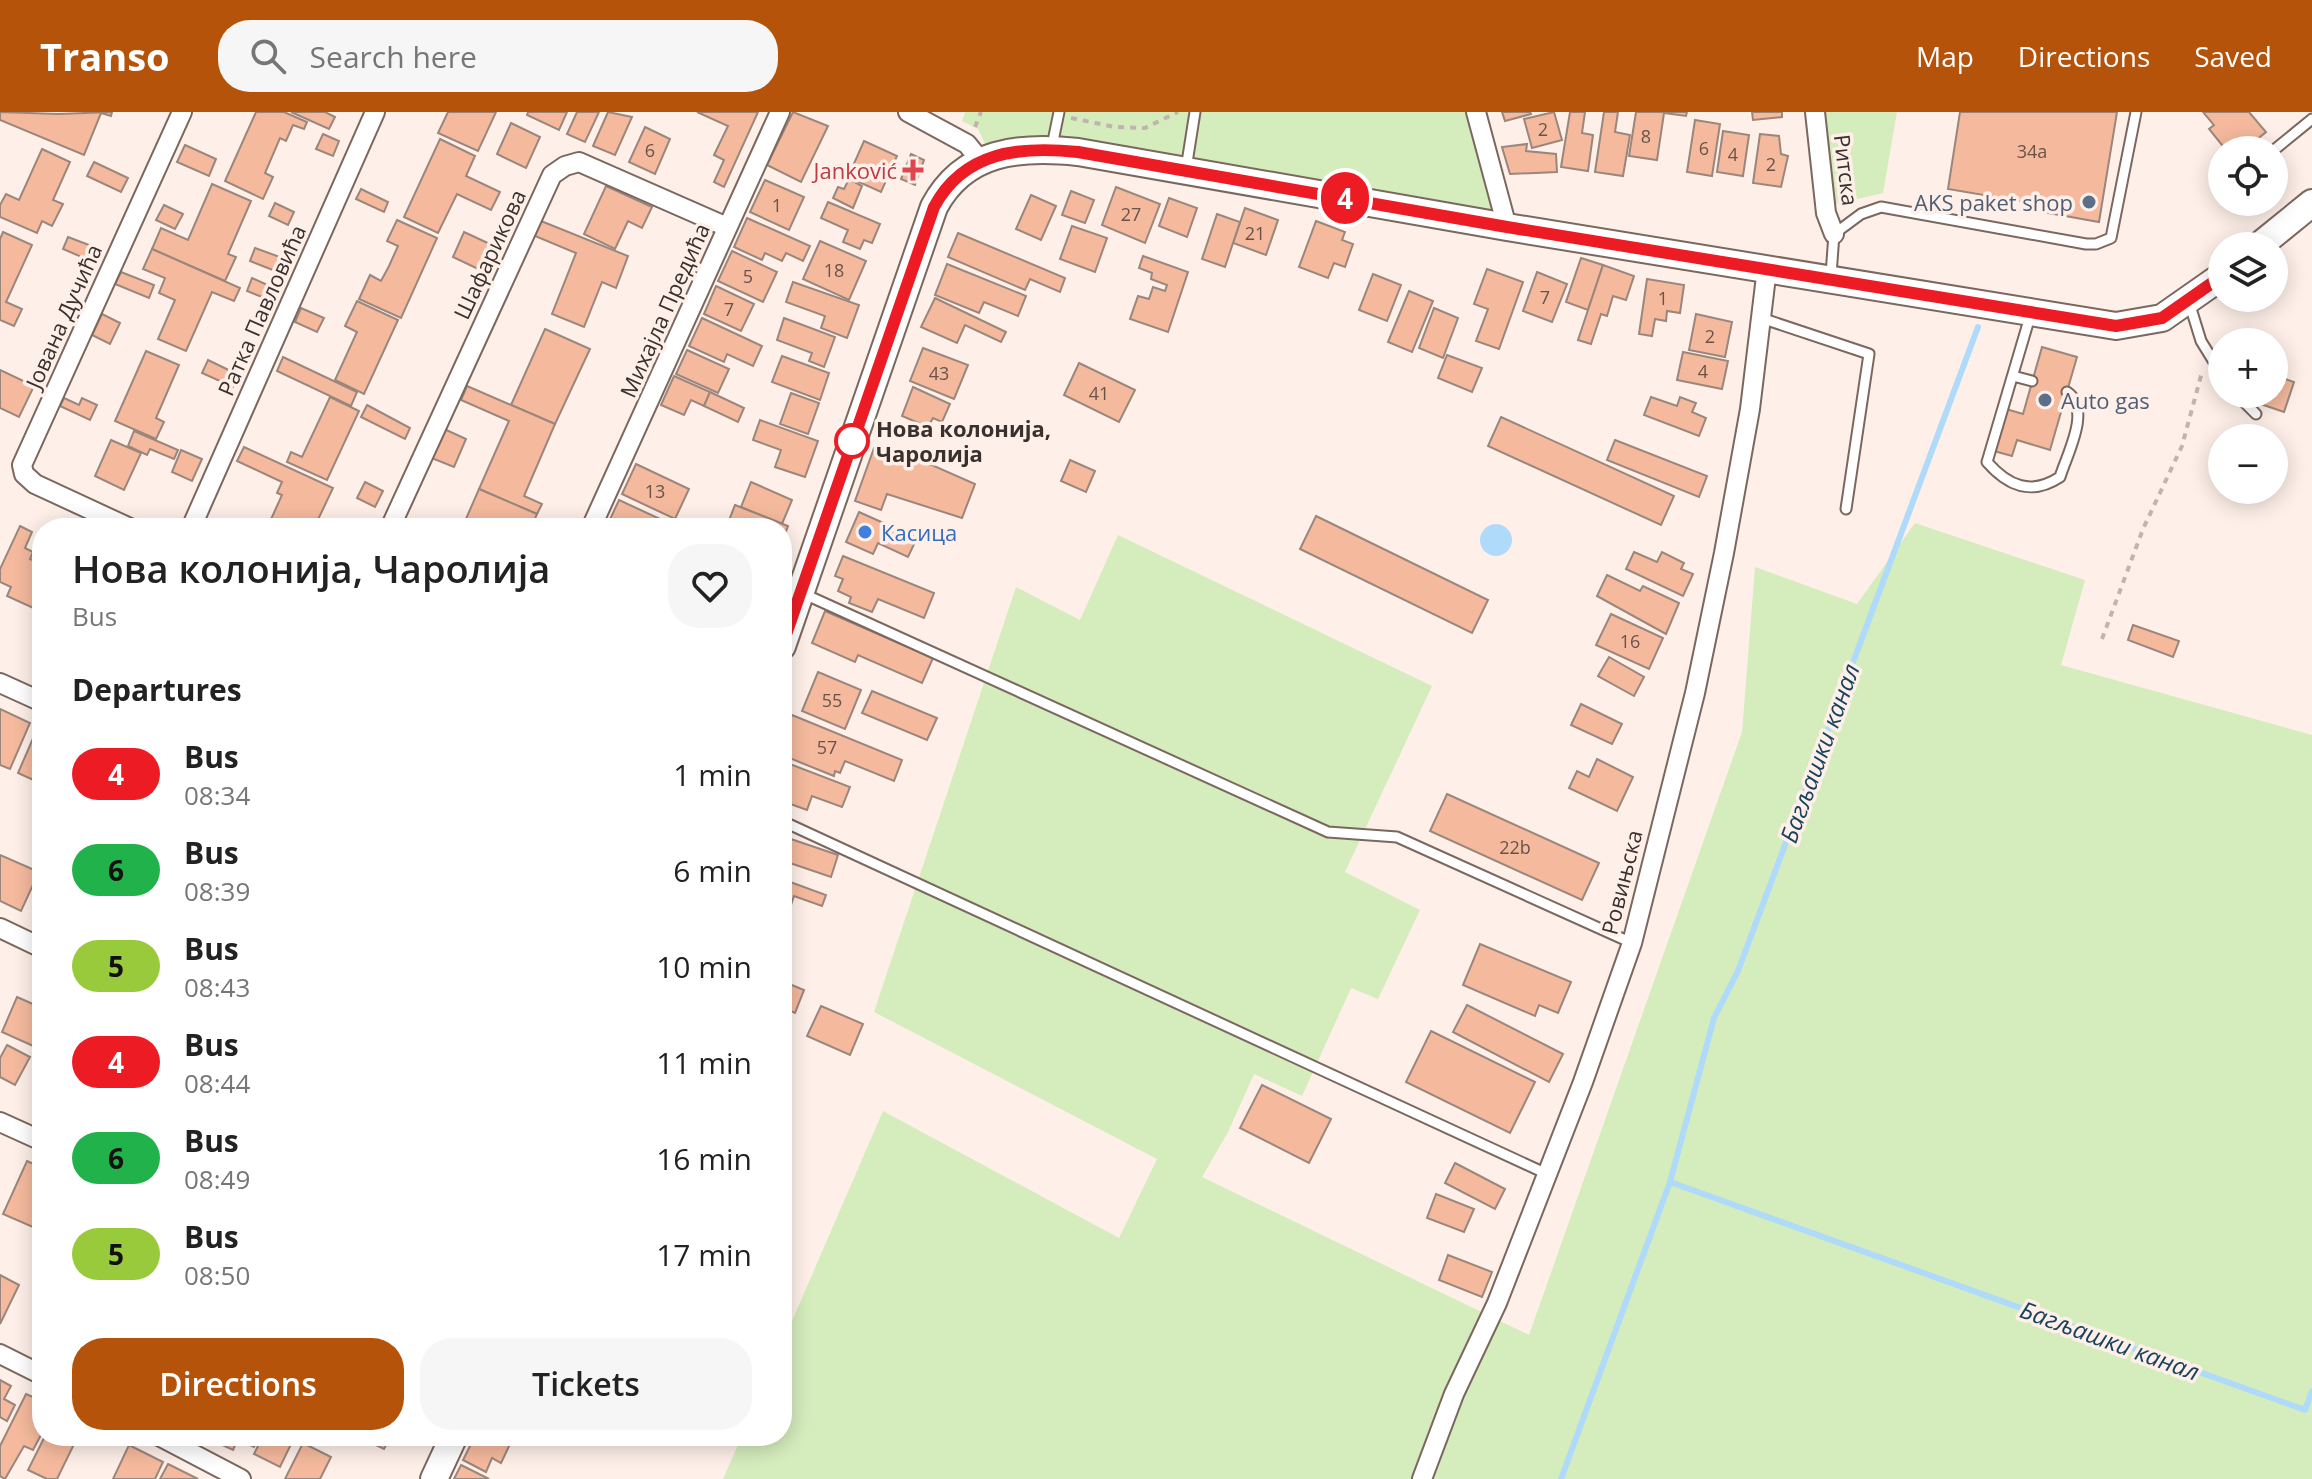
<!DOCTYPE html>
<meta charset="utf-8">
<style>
:root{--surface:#fff;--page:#f6f6f6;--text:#222;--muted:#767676;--accent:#b45309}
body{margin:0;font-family:"Open Sans",sans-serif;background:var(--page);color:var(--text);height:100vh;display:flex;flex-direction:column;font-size:30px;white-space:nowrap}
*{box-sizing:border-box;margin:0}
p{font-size:26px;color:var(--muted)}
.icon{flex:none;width:44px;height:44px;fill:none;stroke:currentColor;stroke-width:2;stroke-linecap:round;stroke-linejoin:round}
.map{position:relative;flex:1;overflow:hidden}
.sheet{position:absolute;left:32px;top:406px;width:760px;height:928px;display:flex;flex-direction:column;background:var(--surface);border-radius:32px;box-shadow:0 4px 20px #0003}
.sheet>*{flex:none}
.badge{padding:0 16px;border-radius:26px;font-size:28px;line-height:52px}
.fabs{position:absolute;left:2208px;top:24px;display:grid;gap:16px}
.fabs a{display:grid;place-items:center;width:80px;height:80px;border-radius:50%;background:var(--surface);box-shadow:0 4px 20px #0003;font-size:40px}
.map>.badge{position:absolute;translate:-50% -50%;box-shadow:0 0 0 4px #fff}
h2{padding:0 40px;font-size:30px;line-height:72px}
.round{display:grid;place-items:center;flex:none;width:84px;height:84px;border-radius:32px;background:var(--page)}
.head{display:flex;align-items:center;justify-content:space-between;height:136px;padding:0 40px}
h1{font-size:38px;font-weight:600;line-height:60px}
.action{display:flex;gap:16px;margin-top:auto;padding:16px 40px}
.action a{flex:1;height:92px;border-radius:32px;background:var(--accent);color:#fff;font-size:32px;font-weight:600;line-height:92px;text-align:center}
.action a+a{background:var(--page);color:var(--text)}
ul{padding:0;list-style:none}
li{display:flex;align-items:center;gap:24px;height:96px;padding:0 40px}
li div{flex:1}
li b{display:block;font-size:30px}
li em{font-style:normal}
li .badge{min-width:88px;font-weight:700;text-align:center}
header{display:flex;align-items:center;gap:48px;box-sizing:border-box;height:112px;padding:0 40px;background:var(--accent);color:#fff}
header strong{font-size:38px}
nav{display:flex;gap:44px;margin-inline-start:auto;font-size:28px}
.search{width:560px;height:72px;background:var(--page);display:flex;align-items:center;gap:20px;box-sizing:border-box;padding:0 28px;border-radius:32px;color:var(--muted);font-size:30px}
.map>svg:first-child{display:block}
.green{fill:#d5ecbd}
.water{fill:#afdafa}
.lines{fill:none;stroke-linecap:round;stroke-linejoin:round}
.stream{stroke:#afdafa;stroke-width:6}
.building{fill:#f5ba9e;stroke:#9b867c;stroke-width:2}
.lane-casing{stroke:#7b675e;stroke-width:13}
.street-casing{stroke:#7b675e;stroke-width:22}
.secondary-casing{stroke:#7b675e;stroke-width:30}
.path{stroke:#c0b4ae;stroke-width:4;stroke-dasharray:6 6;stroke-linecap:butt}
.lane{stroke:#fff;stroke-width:9}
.street{stroke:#fff;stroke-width:18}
.secondary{stroke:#fff;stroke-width:26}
.line-casing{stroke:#fff;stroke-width:18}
.line{stroke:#ed1c24;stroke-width:12}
.health-dot{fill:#e0444e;stroke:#fef0e9;stroke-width:3}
.service-dot{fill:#5c6f8a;stroke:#fef0e9;stroke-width:3}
.stop-dot{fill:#fff;stroke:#ed1c24;stroke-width:4}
.shop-dot{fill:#3f7fe0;stroke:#fef0e9;stroke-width:3}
.labels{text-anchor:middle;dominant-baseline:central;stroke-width:7;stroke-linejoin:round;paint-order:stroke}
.number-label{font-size:18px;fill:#695349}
.health-label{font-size:22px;fill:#be3a42;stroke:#fef0e9;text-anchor:end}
.street-label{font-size:22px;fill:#3a312d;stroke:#fef0e9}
.service-label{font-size:22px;fill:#4e5e75;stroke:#fef0e9;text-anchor:end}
.stop-label{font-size:22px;font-weight:bold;fill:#3a312d;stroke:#fef0e9;text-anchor:start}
.shop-label{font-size:22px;fill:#366cbe;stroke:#fef0e9;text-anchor:start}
.water-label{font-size:24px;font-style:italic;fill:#19425d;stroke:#fef0e9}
</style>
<header>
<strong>Transo</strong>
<div class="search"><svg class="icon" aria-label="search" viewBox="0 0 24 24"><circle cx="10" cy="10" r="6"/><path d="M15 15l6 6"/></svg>Search here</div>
<nav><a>Map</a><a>Directions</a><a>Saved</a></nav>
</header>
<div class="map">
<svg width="2312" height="1367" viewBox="0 0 2312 1367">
<rect width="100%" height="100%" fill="#fef0e9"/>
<g class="green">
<path d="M965,0H1465L1493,101L988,38L978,17L962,9Z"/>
<path d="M1817,0H1897L1883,81L1828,94Z"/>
<path d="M1915,411L2085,468L2061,553L2312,623V1367H723L742,1324H782V1232L883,999L1119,1126L1157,1047L874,900L1016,475L1080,508L1118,423L1432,574L1345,760L1420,798L1378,887L1351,876L1302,984L1254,962L1228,1020L1202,1065L1529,1223L1742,620L1755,455L1857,492Z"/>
</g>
<circle class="water" cx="1496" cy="428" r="16"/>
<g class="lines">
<g class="stream">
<path d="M1670,1070L2305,1298L2312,1279"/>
<path d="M1561,1367L1670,1070L1714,906L1738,859L1978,215"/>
</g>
</g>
<g class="building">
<path d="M0,0L58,2L112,0L111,4L101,1L84,43L0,8Z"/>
<path d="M256,0H284L307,10L304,17L293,13L286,29L280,26L265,61L273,65L263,87L225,69Z"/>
<path d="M291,0H325L335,5L329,17Z"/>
<path d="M448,0H496L478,39L438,21Z"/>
<path d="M528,0H567L559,18L527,3Z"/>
<path d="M577,0H599L585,30L567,22Z"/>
<path d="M608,0L632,5L615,43L593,34Z"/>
<path d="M697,0H758L724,75L714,70L724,48L714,43L728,14Z"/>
<path d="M793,0L828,14L801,70L767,53Z"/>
<path d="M1502,0H1530L1531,2L1505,9Z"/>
<path d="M1554,0L1562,28L1532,36L1524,7Z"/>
<path d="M1570,0H1585L1582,21L1593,23L1588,59L1561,55Z"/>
<path d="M1604,0H1618L1615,20L1630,23L1623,64L1595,60Z"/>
<path d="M1636,0H1687L1686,4L1664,1L1657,48L1629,44Z"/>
<path d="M1752,0H1782V5L1753,8Z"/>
<path d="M1960,0H2117L2099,110L2048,101L2049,94L1948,77Z"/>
<path d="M2203,0H2249L2266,20L2244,38H2226L2209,17L2214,13Z"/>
<path d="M1695,8L1720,12L1712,64L1687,60Z"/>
<path d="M511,11L540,25L526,56L497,42Z"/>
<path d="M645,15L670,27L655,62L629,50Z"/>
<path d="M1723,19L1749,23L1743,64L1717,60Z"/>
<path d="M323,22L339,29L333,44L316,37Z"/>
<path d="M1760,22L1779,24L1781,42L1788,44L1781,75L1753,71Z"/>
<path d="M440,27L475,44L466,64L500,80L491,98L457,82L438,121L404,105Z"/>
<path d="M864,29L897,44L881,80L848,65Z"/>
<path d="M1527,32L1526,39L1556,42L1557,60L1510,62L1502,35Z"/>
<path d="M185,33L216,47L209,64L177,50Z"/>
<path d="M42,37L70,50L53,88L63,92L52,114L42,109L37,121L0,105V93L6,82L19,88Z"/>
<path d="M911,42L924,48L915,73L901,67Z"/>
<path d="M94,50L128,66L121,80L87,64Z"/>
<path d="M849,67L862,74L853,96L833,86L838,75L844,77Z"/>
<path d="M765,68L804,85L789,118L750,100Z"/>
<path d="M212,72L251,89L228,142L236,145L225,169L152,137L161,116L188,128Z"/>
<path d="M606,74L652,95L642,116L628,109L615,137L584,122Z"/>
<path d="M1116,75L1160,92L1145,131L1102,113Z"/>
<path d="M361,77L388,90L384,100L356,87Z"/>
<path d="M1071,79L1094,88L1085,111L1062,103Z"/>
<path d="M1031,83L1056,94L1041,128L1016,117Z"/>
<path d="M1169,86L1197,96L1187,125L1159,114Z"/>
<path d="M828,90L880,112L872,131L864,128L860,137L843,130L848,118L821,106Z"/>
<path d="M275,91L294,100L288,113L269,104Z"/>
<path d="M164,93L183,102L175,117L156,108Z"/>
<path d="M1245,96L1278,108L1266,143L1233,131Z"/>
<path d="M1217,102L1240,110L1225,155L1202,147Z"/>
<path d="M747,106L810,134L803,149L786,141L782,149L765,141L762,148L734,135Z"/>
<path d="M397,108L437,126L401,206L359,187L370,163L381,169L389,154L398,134L387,129Z"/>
<path d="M541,109L628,144L616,176L602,170L584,215L552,202L576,141L535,124Z"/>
<path d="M1316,109L1345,120L1342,128L1353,132L1345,155L1334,151L1328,166L1299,155Z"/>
<path d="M1072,114L1107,126L1095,160L1060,147Z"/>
<path d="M3,120L32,133L6,190L22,197L14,214L0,208V127Z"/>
<path d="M464,120L490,132L478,157L453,145Z"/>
<path d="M958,121L1065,166L1060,180L1030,167L1025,178L948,145Z"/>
<path d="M68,125L97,136L91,149L63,137Z"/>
<path d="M820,129L866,149L849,188L803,167Z"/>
<path d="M255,136L288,148L283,162L250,149Z"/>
<path d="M152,137L240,176L234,189L212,180L186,239L158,227L175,188L159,181L165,166L143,157Z"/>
<path d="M732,139L777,160L763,190L718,169Z"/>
<path d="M1143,144L1188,160L1168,220L1130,207L1138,184L1149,187L1153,175L1165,179L1167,173L1151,167L1152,161L1139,156Z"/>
<path d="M1581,146L1603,153L1588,198L1566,190Z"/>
<path d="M947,152L1026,184L1018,204L984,190L979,201L935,183Z"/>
<path d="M1603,153L1634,164L1626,188L1613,184L1607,204L1601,202L1591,232L1578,228Z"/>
<path d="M1487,157L1523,170L1499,237L1476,229L1488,197L1474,192Z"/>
<path d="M121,160L154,173L149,186L115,172Z"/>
<path d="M1537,160L1567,172L1552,210L1523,199Z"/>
<path d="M1373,162L1401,173L1387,209L1359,198Z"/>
<path d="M252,166L272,175L267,187L247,179Z"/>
<path d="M1647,167L1684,173L1680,201L1667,199L1666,209L1655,207L1652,224L1639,222Z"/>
<path d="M793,170L859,193L847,226L821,216L825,204L786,190Z"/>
<path d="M716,174L754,192L741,219L704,202Z"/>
<path d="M1409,179L1433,189L1412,240L1388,230Z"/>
<path d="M935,186L1006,220L1001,230L965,213L957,231L921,215Z"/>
<path d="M357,189L398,208L364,282L335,268L357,220L345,214Z"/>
<path d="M301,196L324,206L317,220L295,210Z"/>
<path d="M1434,196L1458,206L1443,246L1419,236Z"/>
<path d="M102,202L120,211L110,232L92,223Z"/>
<path d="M1696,202L1732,210L1725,245L1689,238Z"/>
<path d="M702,206L762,234L753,254L727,242L724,250L689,234Z"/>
<path d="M784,206L835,225L824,255L809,249L812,241L777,228Z"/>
<path d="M545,217L590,237L555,312L511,293Z"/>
<path d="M2042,235L2077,245L2050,338L2017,328L2012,344L1994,339L2006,297L2023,302Z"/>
<path d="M923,236L968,253L954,287L910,269Z"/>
<path d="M687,238L729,257L718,281L676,262Z"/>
<path d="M146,239L179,253L156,306L164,310L156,327L115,309Z"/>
<path d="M1683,240L1728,249L1722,277L1677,268Z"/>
<path d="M1447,243L1482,256L1472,280L1438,266Z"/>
<path d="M782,244L829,261L820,288L772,270Z"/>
<path d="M283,245L357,280L351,294L277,259Z"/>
<path d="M208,248L239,263L233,275L202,261Z"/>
<path d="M1079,251L1135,278L1119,310L1064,283Z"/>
<path d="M0,258L34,274L19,305L0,296Z"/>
<path d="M2274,263L2294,270L2284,300L2246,287L2247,282H2274Z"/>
<path d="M674,264L710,280L704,294L691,288L684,303L661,293Z"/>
<path d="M467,274L555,312L524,384L542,392L537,402L479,377L509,309L461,288Z"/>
<path d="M913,275L950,292L942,310L933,306L928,315L902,304Z"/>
<path d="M710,280L744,296L738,310L704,294Z"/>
<path d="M791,281L819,291L808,322L780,312Z"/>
<path d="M330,285L359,299L327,368L287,350L291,340L302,345Z"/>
<path d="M1651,285L1677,294L1680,285L1696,291L1692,300L1706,306L1699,324L1644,303Z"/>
<path d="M64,286L79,293L82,286L97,293L90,308L60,294Z"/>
<path d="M367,293L410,316L405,327L361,305Z"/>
<path d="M1501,305L1674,384L1661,413L1488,334Z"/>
<path d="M760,308L818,329L805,365L775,355L781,338L753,328Z"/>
<path d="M442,316L466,327L454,355L429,345Z"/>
<path d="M134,319L178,338L174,347L150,337L147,343L128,334Z"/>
<path d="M111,328L141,341L124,378L95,364Z"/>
<path d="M1615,328L1707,364L1699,385L1607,348Z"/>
<path d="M244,335L333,376L314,416H267L282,383L277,381L282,370L237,349Z"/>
<path d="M874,336L895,345L898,338L975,372L962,406L887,382L881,398L855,389Z"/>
<path d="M181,338L202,347L192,369L172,360Z"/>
<path d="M1070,348L1095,359L1086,380L1061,369Z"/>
<path d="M636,352L689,377L675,407L622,382Z"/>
<path d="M365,370L383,379L375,395L357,386Z"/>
<path d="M751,370L792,388L782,412L741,395Z"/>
<path d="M479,377L537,402L531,416L505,408L502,416H462Z"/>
<path d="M619,388L660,407L655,416H606Z"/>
<path d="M735,393L788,414L782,430V416H726Z"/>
<path d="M859,400L917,426L908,445L878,431L873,442L846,430Z"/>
<path d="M1316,404L1488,488L1472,521L1300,437Z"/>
<path d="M20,414L32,420L25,436L33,440L30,447L42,452V500L7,484L11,475L0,470V457Z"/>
<path d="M1634,440L1657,450L1662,440L1684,451L1681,457L1693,462L1683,484L1626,457Z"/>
<path d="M843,444L934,481L924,506L878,487L872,500L849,491L851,485L838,479L843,467L835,464Z"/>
<path d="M1607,463L1640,479L1643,474L1679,491L1666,522L1597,484Z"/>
<path d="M825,499L933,546L922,571L858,543L855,550L812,531Z"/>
<path d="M1611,502L1663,526L1649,557L1596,533Z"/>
<path d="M2133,513L2179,529L2173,545L2128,528Z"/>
<path d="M1609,545L1644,565L1634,584L1598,564Z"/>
<path d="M818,560L861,578L845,617L802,599Z"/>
<path d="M872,579L937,606L927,628L862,601Z"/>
<path d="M1581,592L1622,612L1612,632L1571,613Z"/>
<path d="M0,597L30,611L10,657L0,653Z"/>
<path d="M792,603L902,648L894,669L845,649L840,661L835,659L834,664L782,643V628Z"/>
<path d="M38,615L42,616V672L18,661Z"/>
<path d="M1597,647L1633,665L1617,699L1569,676L1577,659L1589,665Z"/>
<path d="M782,649L850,675L842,695L812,684L807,698L782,689Z"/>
<path d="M1447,682L1599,751L1582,788L1430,719Z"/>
<path d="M782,724L838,743L831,765L790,751L786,761L782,760Z"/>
<path d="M0,743L39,760L21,799L0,789Z"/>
<path d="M782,767L826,783L822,794L794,784L790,796L783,793L782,797Z"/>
<path d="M1480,832L1571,870L1558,901L1539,893L1535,904L1463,873Z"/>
<path d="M782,869L804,878L795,901L782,895Z"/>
<path d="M17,885L42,896V938L2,920Z"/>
<path d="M1467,893L1563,942L1549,970L1453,920Z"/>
<path d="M821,894L863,912L850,943L807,924Z"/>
<path d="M1431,919L1535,970L1510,1021L1406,970Z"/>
<path d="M7,933L30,945L15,973L0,965V946Z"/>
<path d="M1262,973L1331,1007L1309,1051L1240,1016Z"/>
<path d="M27,1049L42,1056V1119L3,1102Z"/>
<path d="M1455,1051L1505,1077L1495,1097L1445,1071Z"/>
<path d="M1436,1082L1474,1097L1464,1120L1427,1106Z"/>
<path d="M1448,1143L1492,1160L1482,1185L1439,1168Z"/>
<path d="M0,1163L19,1173L0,1212Z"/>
<path d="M0,1268L11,1274L4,1287L15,1293L7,1309L0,1305Z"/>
<path d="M26,1282L42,1289V1321L33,1338L24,1334L5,1367L0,1364V1334Z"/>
<path d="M45,1324H78L57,1367H47L28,1358Z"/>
<path d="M221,1324H259L254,1335L238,1327L233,1338L218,1331Z"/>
<path d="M263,1324H295L280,1355L254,1342Z"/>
<path d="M357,1324H391L384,1337Z"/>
<path d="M475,1324H500L511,1330L501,1351L492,1346L486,1360L463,1348Z"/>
<path d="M303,1331L331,1345L320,1367H285Z"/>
<path d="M129,1333L163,1350L155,1367H113Z"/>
<path d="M168,1352L198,1367H160Z"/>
<path d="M461,1353L489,1367H454Z"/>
</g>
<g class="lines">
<g class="lane-casing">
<g id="lane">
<path d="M1052,34L1059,0"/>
<path d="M2274,38L2312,7"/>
<path d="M1186,57L1195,0"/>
<path d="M1831,163L1834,122L1861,102L1881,95L2086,132H2096L2111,126L2136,0"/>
<path d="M2189,190L2201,229L2222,263"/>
<path d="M2031,201L1987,350C2008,374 2031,384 2060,365C2067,342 2092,297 2067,280"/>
<path d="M1761,206L1869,242L1846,397"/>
<path d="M2013,264L2032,269"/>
<path d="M2236,282L2256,302"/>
<path d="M802,481L1328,720L1397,725L1632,831"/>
<path d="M782,709L1547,1062"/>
</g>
</g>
<g class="street-casing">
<g id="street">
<path d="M908,0L967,32L980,48"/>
<path d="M1476,0L1507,115"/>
<path d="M1815,0L1826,101L1834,122"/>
<path d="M130,416L35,372L24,362L22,353L182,0"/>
<path d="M191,416L375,0"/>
<path d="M390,416L552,63L565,54L579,50L727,115"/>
<path d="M591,416L780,0"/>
<path d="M0,571L42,590"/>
<path d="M0,816L42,836"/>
<path d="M0,1010L42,1029"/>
<path d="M0,1242L42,1263"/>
<path d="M159,1324L241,1367"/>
<path d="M1422,1367L1454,1282L1497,1191L1583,970L1632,831L1695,581L1724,441L1750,297L1767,156"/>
</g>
</g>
<g class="secondary-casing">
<g id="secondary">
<path d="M2259,134L2312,91"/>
<path d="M782,534L934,95C964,38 1020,34 1078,40L1507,115L2116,214L2162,206L2222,164"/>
<path d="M434,1367L454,1324"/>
</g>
</g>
<g class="path">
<path d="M1071,6L1115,15L1145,16L1178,0"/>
<path d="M975,15L981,0"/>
<path d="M2102,527L2143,417L2182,334L2202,260"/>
</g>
<use href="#lane" class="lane"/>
<use href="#street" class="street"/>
<use href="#secondary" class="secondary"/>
</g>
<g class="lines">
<g class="line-casing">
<path id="line" d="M782,534L934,95C964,39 1020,34 1078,40L1507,115L2116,214L2162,206L2222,164"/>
</g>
<use href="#line" class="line"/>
</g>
<path class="health-dot" d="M909 46h8v8h8v8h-8v8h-8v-8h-8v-8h8z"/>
<g class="service-dot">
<circle cx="2089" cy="90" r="8"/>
<circle cx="2045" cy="288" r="8"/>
</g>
<circle class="stop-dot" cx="852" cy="329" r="16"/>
<circle class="shop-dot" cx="865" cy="420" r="8"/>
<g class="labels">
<g class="number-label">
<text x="1543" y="17">2</text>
<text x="1646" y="24">8</text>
<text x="1704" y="36">6</text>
<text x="650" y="38">6</text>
<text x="2032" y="39">34a</text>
<text x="1733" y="42">4</text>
<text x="1771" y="52">2</text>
<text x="777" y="93">1</text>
<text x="1131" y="102">27</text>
<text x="1255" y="121">21</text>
<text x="834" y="158">18</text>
<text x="748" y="164">5</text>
<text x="1545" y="185">7</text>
<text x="1663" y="186">1</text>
<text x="729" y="197">7</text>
<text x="1710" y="224">2</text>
<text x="1703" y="259">4</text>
<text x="939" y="261">43</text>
<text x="1099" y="281">41</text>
<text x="655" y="379">13</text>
<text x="1630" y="529">16</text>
<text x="832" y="588">55</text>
<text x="827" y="635">57</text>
<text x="1515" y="735">22b</text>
</g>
<g class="health-label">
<text x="897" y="58">Janković</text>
</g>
<g class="street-label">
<text transform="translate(1847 58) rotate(83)">Ритска</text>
<text transform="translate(489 142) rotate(-65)">Шафарикова</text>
<text transform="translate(261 198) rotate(-66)">Ратка Павловића</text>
<text transform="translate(664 198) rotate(-66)">Михајла Предића</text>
<text transform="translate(63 204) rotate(-66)">Јована Дучића</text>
<text transform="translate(1621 770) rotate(-76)">Ровињска</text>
</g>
<g class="service-label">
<text x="2073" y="90">AKS paket shop</text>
<text x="2061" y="288" text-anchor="start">Auto gas</text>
</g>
<g class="stop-label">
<text x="876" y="316">Нова колонија,<tspan x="876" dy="25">Чаролија</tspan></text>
</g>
<g class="shop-label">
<text x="881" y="420">Касица</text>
</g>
<g class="water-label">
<text transform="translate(1819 641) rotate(-70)">Багљашки канал</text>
<text transform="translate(2110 1228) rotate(20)">Багљашки канал</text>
</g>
</g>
</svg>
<div class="fabs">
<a><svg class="icon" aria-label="locate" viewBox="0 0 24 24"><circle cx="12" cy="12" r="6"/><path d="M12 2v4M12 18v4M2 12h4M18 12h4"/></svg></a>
<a><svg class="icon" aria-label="layers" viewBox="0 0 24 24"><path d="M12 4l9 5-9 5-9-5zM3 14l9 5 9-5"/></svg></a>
<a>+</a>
<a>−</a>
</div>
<b class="badge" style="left:1345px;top:86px;background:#ed1c24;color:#fff">4</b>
<section class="sheet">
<div class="head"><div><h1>Нова колонија, Чаролија</h1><p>Bus</p></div><a class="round"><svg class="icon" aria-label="heart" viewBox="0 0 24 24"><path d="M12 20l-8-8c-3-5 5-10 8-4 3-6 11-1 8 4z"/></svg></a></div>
<h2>Departures</h2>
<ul>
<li><span class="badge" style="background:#ed1c24;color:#fff">4</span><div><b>Bus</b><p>08:34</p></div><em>1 min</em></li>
<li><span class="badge" style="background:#22b24c;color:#111">6</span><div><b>Bus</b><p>08:39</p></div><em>6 min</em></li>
<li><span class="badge" style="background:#99ca3c;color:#111">5</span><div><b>Bus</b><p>08:43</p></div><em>10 min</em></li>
<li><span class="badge" style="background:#ed1c24;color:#fff">4</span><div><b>Bus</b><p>08:44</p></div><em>11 min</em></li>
<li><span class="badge" style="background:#22b24c;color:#111">6</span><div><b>Bus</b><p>08:49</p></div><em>16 min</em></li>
<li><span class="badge" style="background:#99ca3c;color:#111">5</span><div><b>Bus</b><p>08:50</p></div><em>17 min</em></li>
</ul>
<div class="action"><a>Directions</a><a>Tickets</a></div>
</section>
</div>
